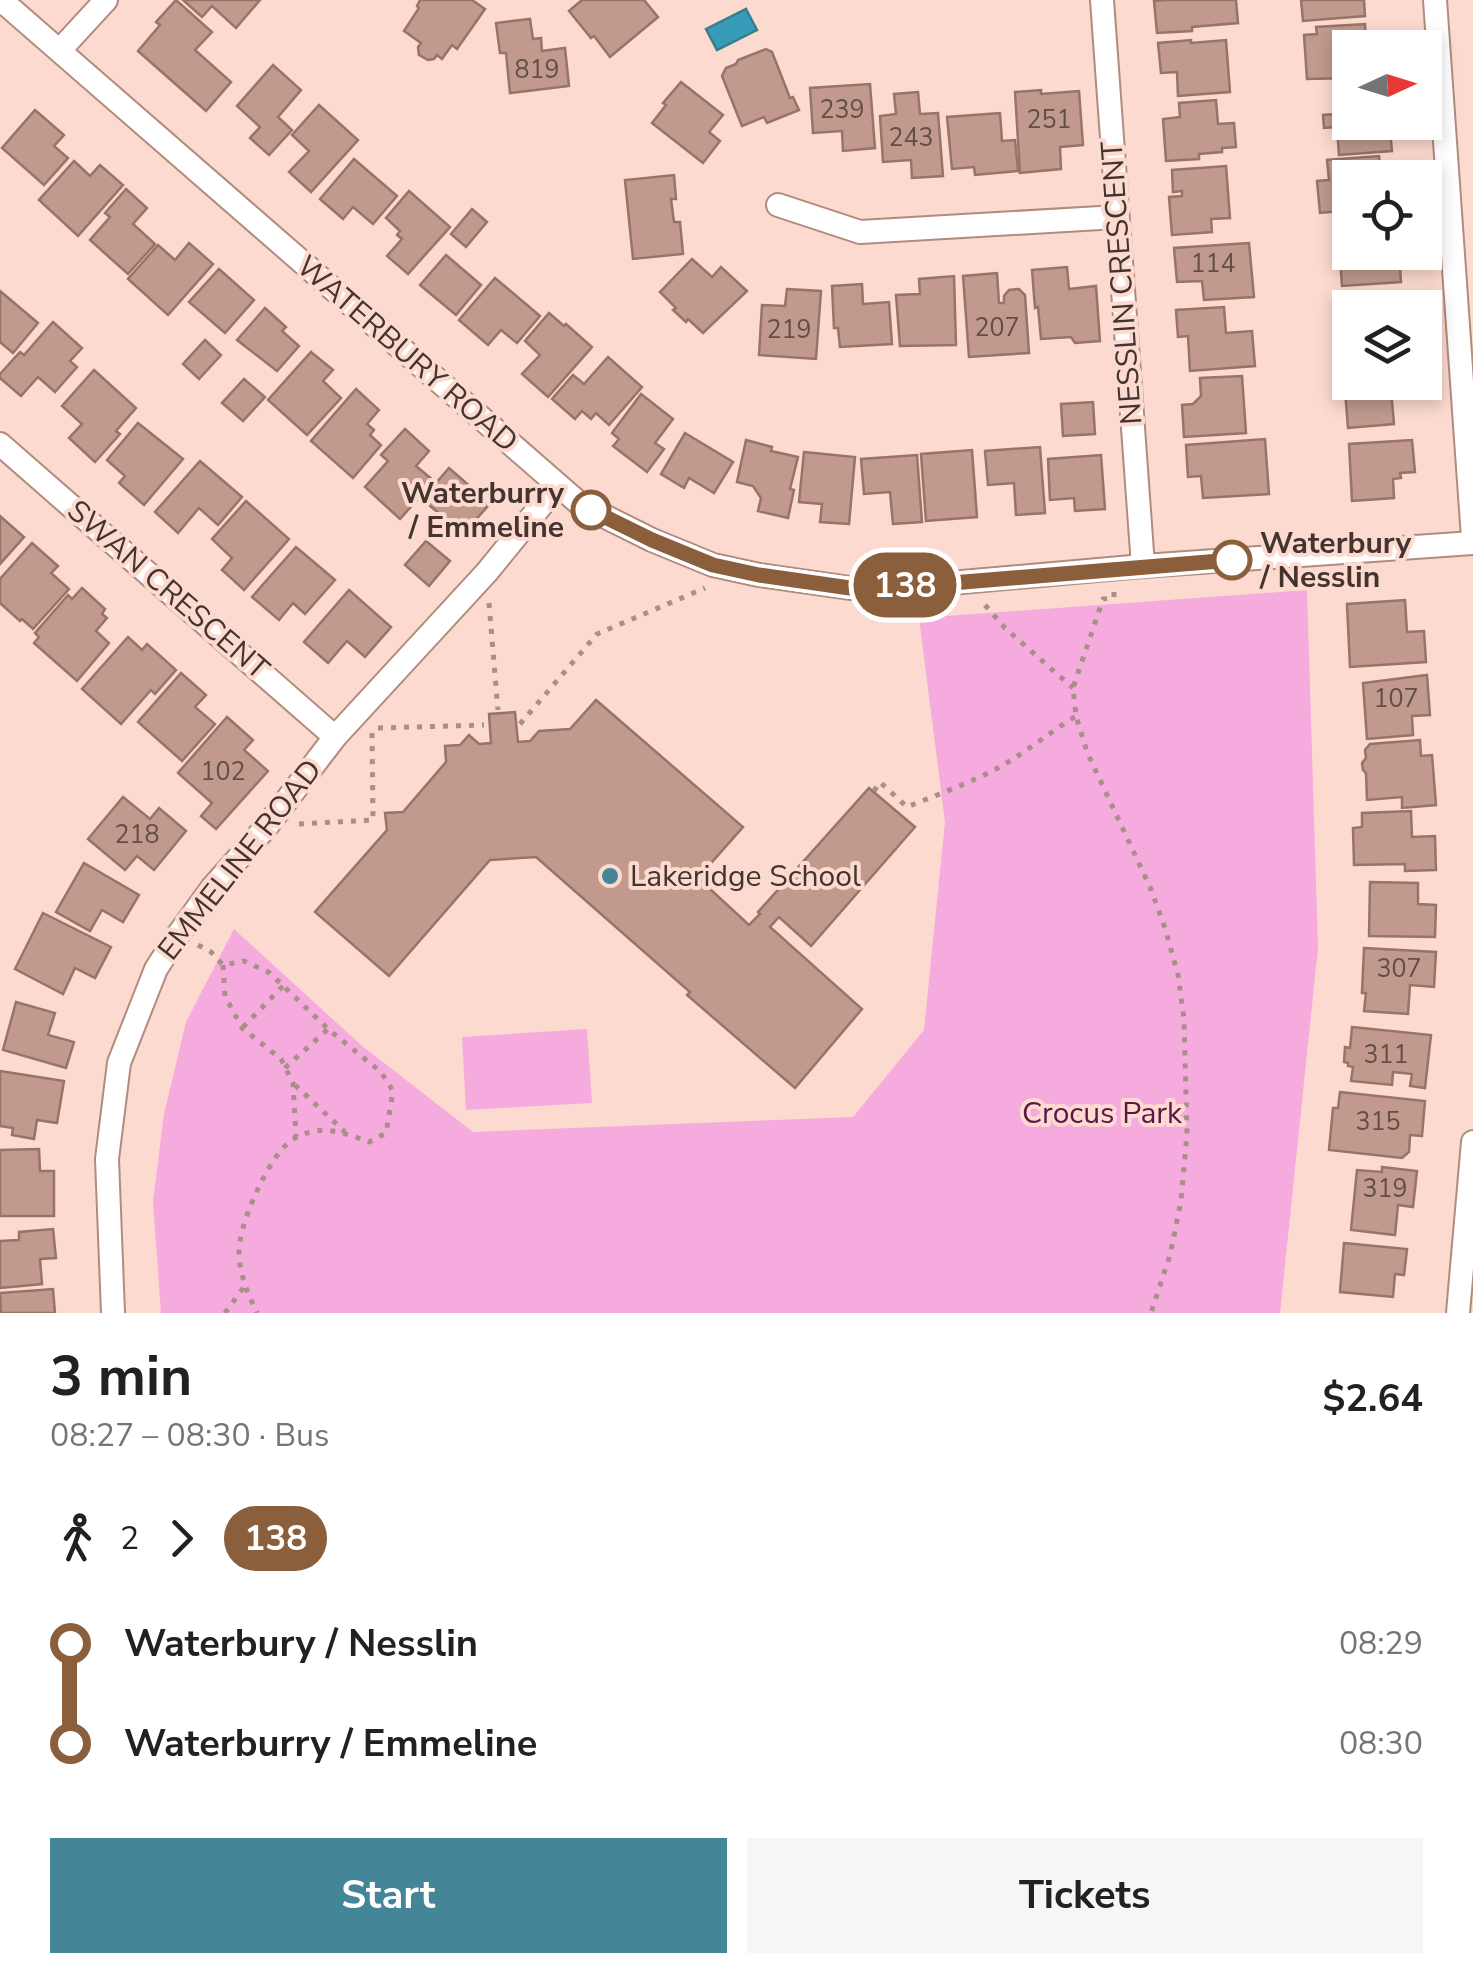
<!DOCTYPE html>
<meta charset="utf-8">
<style>
:root{--surface:#fff;--page:#f6f6f6;--text:#202124;--muted:#757577;--accent:#448598}
body{margin:0;font-family:"Nunito Sans",sans-serif;background:var(--page);color:var(--text);height:100vh;display:flex;flex-direction:column;font-size:38px;white-space:nowrap}
*{box-sizing:border-box;margin:0}
p{font-size:32px;color:var(--muted)}
.icon{flex:none;width:55px;height:55px;fill:none;stroke:currentColor;stroke-width:2;stroke-linecap:round;stroke-linejoin:round}
.map{position:relative;height:1313px;overflow:hidden}
.details{display:flex;flex-direction:column;background:var(--surface);flex:1}
.details>*{flex:none}
.badge{padding:0 20px;border-radius:32px;font-size:35px;line-height:65px}
.needle{width:65px;rotate:86deg}
.buttons{position:absolute;left:1332px;top:30px;display:grid;gap:20px}
.buttons a{display:grid;place-items:center;width:110px;height:110px;border-radius:0px;background:var(--surface);box-shadow:0 5px 15px #0003;font-size:50px}
.map>.badge{position:absolute;translate:-50% -50%;box-shadow:0 0 0 5px #fff}
.legs{display:flex;align-items:center;gap:15px;height:110px;padding:0 50px;font-size:32px}
.legs p{margin-inline-start:auto}
.summary{display:flex;align-items:center;justify-content:space-between;height:170px;padding:0 50px}
h1{font-size:55px;font-weight:700;line-height:75px}
.button{display:flex;gap:20px;margin-top:auto;padding:20px 50px}
.button a{flex:1;height:115px;border-radius:0px;background:var(--accent);color:#fff;font-size:40px;font-weight:700;line-height:115px;text-align:center}
.button a+a{background:var(--page);color:var(--text)}
ul{padding:0 50px;list-style:none}
li{display:flex;align-items:center;gap:35px;height:100px;font-size:38px}
li i{display:grid;place-items:center;width:15px;height:100%;margin:0 12px;background:currentColor}
li i::after{content:'';width:25px;height:25px;margin:-12px;border:8px solid;border-radius:50%;background:var(--surface)}
li p{margin-inline-start:auto}
li:first-child i{background:linear-gradient(#0000 50%,currentColor 0)}
li:last-child i{background:linear-gradient(currentColor 50%,#0000 0)}
.map>svg:first-child{display:block}
.green{fill:#f6abde}
.water{fill:#369cb7;stroke:#3a7d8e;stroke-width:2.5}
.building{fill:#c19a8d;stroke:#987367;stroke-width:2.5}
.lines{fill:none;stroke-linecap:round;stroke-linejoin:round}
.minor-casing{stroke:#b28b7e;stroke-width:26}
.path{stroke:#a98f87;stroke-width:5;stroke-dasharray:5 8;stroke-linecap:butt}
.minor{stroke:#fff;stroke-width:22}
.line-1-casing{stroke:#fff;stroke-width:22}
.line-1{stroke:#8b5e3c;stroke-width:15}
.stop-1-dot{fill:#fff;stroke:#8b5e3c;stroke-width:5}
.poi-dot{fill:#448598;stroke:#fcdacf;stroke-width:4}
.labels{text-anchor:middle;dominant-baseline:central;stroke-width:8;stroke-linejoin:round;paint-order:stroke}
.number-label{font-size:25px;fill:#634e46}
.street-label{font-size:30px;fill:#44342f;stroke:#fcdacf}
.stop-label{font-size:30px;font-weight:bold;fill:#44342f;stroke:#fcdacf;text-anchor:end}
.poi-label{font-size:30px;fill:#44342f;stroke:#fcdacf;text-anchor:start}
.park-label{font-size:30px;fill:#5b164a;stroke:#fcdacf}
</style>
<div class="map">
<svg width="1473" height="1313" viewBox="0 0 1473 1313">
<rect width="100%" height="100%" fill="#fcdacf"/>
<g class="green">
<path d="M1307,590L1318,948L1280,1313H161L153,1202L164,1114L186,1022L234,929L361,1045L473,1132L853,1117L924,1030L945,822L919,618Z"/>
<path d="M587,1029L592,1103L466,1110L462,1037Z"/>
</g>
<path class="water" d="M746,9L757,30L717,50L706,29Z"/>
<g class="building">
<path d="M176,0L212,32L195,50L231,82L206,111L138,51L160,25L156,22Z"/>
<path d="M183,0H260L236,28L212,6L202,17Z"/>
<path d="M420,0H472L485,9L457,49L452,45L442,59L437,55L434,59L428,60L419,55L418,47L421,43L404,31L419,8L417,6Z"/>
<path d="M582,0H644L658,17L610,57L594,36L591,38L569,11Z"/>
<path d="M1165,0H1236L1238,23L1192,27V31L1157,33L1154,1Z"/>
<path d="M1301,0H1364L1365,16L1303,21Z"/>
<path d="M530,19L533,39L541,38L542,51L565,48L569,86L510,93L506,53H500L496,23Z"/>
<path d="M1365,24L1366,45L1384,44V48H1350V78L1307,79L1304,35L1317,34L1316,27Z"/>
<path d="M1191,40V43L1226,40L1230,92L1178,96L1177,72L1161,73L1158,43Z"/>
<path d="M766,49L772,52L790,98L793,97L799,110L767,123L764,117L742,126L722,76L726,68L736,64L738,60Z"/>
<path d="M273,65L301,90L278,117L292,130L269,155L250,138L260,127L237,106Z"/>
<path d="M681,82L723,115L709,132L720,141L703,163L652,123L666,105L663,103Z"/>
<path d="M870,84L875,148L843,151L842,131L813,133L810,88Z"/>
<path d="M1041,90V94L1079,91L1083,145L1060,147L1061,169L1020,173L1015,92Z"/>
<path d="M1350,91V122H1389L1392,151L1339,155L1337,127L1324,128L1323,115L1336,114L1335,92Z"/>
<path d="M918,92L920,114L938,113L943,176L912,178L911,160L883,162L880,116L896,114L894,94Z"/>
<path d="M1216,100L1218,124L1234,123L1236,147L1222,148V152L1199,154V159L1166,161L1163,119L1180,117L1179,103Z"/>
<path d="M319,105L358,140L311,192L289,172L309,151L292,135Z"/>
<path d="M35,110L64,135L54,146L68,158L44,185L2,148Z"/>
<path d="M1000,113L1002,141L1015,140L1018,171L975,175L974,167L952,169L947,117Z"/>
<path d="M1379,156L1381,178H1350V210L1320,213L1317,181L1329,180L1327,160Z"/>
<path d="M354,159L397,196L373,224L353,207L343,219L320,199Z"/>
<path d="M74,161L90,176L100,165L123,185L78,236L39,200Z"/>
<path d="M1226,166L1230,218L1211,219L1212,232L1172,235L1169,197L1182,196V191L1173,192L1172,170Z"/>
<path d="M674,175L676,199H671L674,222H680L683,254L633,259L625,180Z"/>
<path d="M126,189L147,208L133,224L155,244L128,274L90,240L110,217L105,213Z"/>
<path d="M409,191L450,227L408,274L387,256L402,239L397,235L400,231L386,218Z"/>
<path d="M472,209L487,222L466,247L451,234Z"/>
<path d="M1350,229V252H1399L1401,282L1342,286L1338,230Z"/>
<path d="M189,243L213,264L168,315L128,279L158,245L175,260Z"/>
<path d="M1249,243L1254,297L1204,300L1202,281L1177,282L1174,248Z"/>
<path d="M446,255L481,285L456,315L420,285Z"/>
<path d="M692,259L712,277L721,267L747,291L703,333L688,319L686,322L673,310L676,308L660,292Z"/>
<path d="M1067,267L1069,289L1096,286L1100,341L1075,343L1071,337L1041,339L1038,307L1035,308L1032,270Z"/>
<path d="M219,269L254,300L225,333L189,302Z"/>
<path d="M997,273L999,303H1004V296L1009,290L1019,289L1025,295L1029,353L969,357L963,276Z"/>
<path d="M954,276L956,345L900,346L896,295L920,294L919,279Z"/>
<path d="M495,278L540,316L517,343L501,330L488,345L459,320Z"/>
<path d="M862,284L863,304L889,302L892,344L840,347L838,328H834L832,286Z"/>
<path d="M787,289L821,291L816,359L759,355L762,305L785,306Z"/>
<path d="M0,291L38,323L13,353L0,342Z"/>
<path d="M1402,294L1403,308H1350V357H1347L1345,333L1339,334L1336,299Z"/>
<path d="M1224,307L1226,333L1252,331L1255,366L1190,371L1188,336L1178,337L1176,310Z"/>
<path d="M265,308L286,327L282,331L299,346L277,371L237,340Z"/>
<path d="M549,313L564,326L566,324L592,347L548,397L522,374L540,355L525,341Z"/>
<path d="M53,322L82,348L70,361L77,367L55,392L38,377L21,396L0,378V374L20,352L24,355Z"/>
<path d="M205,340L221,355L199,379L183,364Z"/>
<path d="M311,352L333,370L323,381L341,398L307,435L268,400Z"/>
<path d="M608,357L642,387L609,425L596,413L591,419L582,411L575,419L552,399L573,375L584,384Z"/>
<path d="M1350,364V382H1409V389L1391,390L1394,424L1348,428L1343,365Z"/>
<path d="M94,370L136,408L116,431L120,434L95,462L69,438L82,424L62,406Z"/>
<path d="M1242,376L1246,433L1184,437L1182,405L1193,404L1201,396L1200,378Z"/>
<path d="M244,379L265,397L243,421L222,403Z"/>
<path d="M356,389L379,410L367,424L374,430L370,435L381,445L353,478L311,441Z"/>
<path d="M641,394L673,419L655,443L664,449L647,472L613,446L619,439L612,433Z"/>
<path d="M1093,402L1095,434L1063,436L1061,404Z"/>
<path d="M138,423L183,459L144,505L119,483L125,476L107,460Z"/>
<path d="M405,429L429,451L416,466L434,481L400,519L365,487L388,461L381,455Z"/>
<path d="M685,433L733,462L714,493L689,478L684,488L661,474Z"/>
<path d="M1265,439L1269,494L1203,498L1201,476L1188,477L1186,445Z"/>
<path d="M746,440L772,447L771,451L798,457L790,489L794,490L788,518L758,511L761,498L753,486L737,482Z"/>
<path d="M1412,440L1415,472L1400,473L1401,478L1393,479L1394,498L1352,501L1349,444Z"/>
<path d="M1040,447L1045,513L1016,515L1014,483L988,485L985,451Z"/>
<path d="M972,450L977,517L926,521L921,454Z"/>
<path d="M804,452L855,457L849,524L820,522L822,504L799,502Z"/>
<path d="M917,455L922,522L893,524L890,492L864,494L861,459Z"/>
<path d="M1101,455L1105,509L1075,511L1074,498L1050,500L1048,459Z"/>
<path d="M200,461L242,497L218,525L199,508L178,533L155,512Z"/>
<path d="M449,468L472,488L470,490L488,506L463,534L422,499Z"/>
<path d="M246,501L289,539L244,590L222,570L232,558L212,539Z"/>
<path d="M0,516L24,537L0,564Z"/>
<path d="M426,541L450,561L429,586L405,565Z"/>
<path d="M32,543L58,566L51,573L69,589L33,629L22,619L20,621L0,603V579Z"/>
<path d="M296,547L335,580L305,614L293,603L279,620L252,597Z"/>
<path d="M82,588L105,609L102,614L107,618L96,631L109,643L77,681L34,643L39,637L35,633L68,595L72,599Z"/>
<path d="M349,590L391,627L365,657L347,641L328,663L304,642Z"/>
<path d="M1405,600L1407,632L1424,631L1426,662L1350,667L1347,604Z"/>
<path d="M128,637L142,650L147,644L176,670L155,694L151,690L121,724L82,689Z"/>
<path d="M181,673L206,695L195,707L215,724L182,761L138,722Z"/>
<path d="M1427,675L1430,715L1412,716L1413,735L1367,739L1363,683Z"/>
<path d="M596,700L743,827L698,878L749,925L760,914L758,912L869,788L915,827L811,946L779,917L770,927L862,1009L795,1088L687,995L690,992L536,857L490,860L389,976L315,912L387,830L385,813L403,812L446,762L445,746L460,745L469,735L479,744L491,743L489,714L515,712L518,742L530,741L539,731L570,729Z"/>
<path d="M227,717L253,740L244,750L268,771L216,829L201,816L212,803L178,773Z"/>
<path d="M1420,740L1421,756L1432,755L1436,805L1402,808V797L1367,800L1366,773L1363,770L1362,763L1366,758L1365,750L1370,744Z"/>
<path d="M123,797L150,819L159,808L186,831L154,870L137,856L125,870L88,839Z"/>
<path d="M1411,811L1412,837L1435,836L1436,870L1405,871V864L1354,865L1353,828L1362,827V813Z"/>
<path d="M84,863L139,895L123,922L102,910L90,931L56,912Z"/>
<path d="M1370,882L1418,883V904L1436,905L1435,937L1369,936Z"/>
<path d="M43,913L111,947L95,978L75,968L63,994L15,969Z"/>
<path d="M1364,948L1436,952L1434,987L1410,985L1408,1014L1364,1011L1366,993H1362Z"/>
<path d="M16,1002L55,1013L48,1035L74,1042L66,1068L3,1050Z"/>
<path d="M1352,1027L1431,1035L1425,1088L1410,1086L1412,1074L1393,1072L1392,1085L1351,1081L1353,1067L1348,1066V1063L1344,1062L1345,1047L1350,1048Z"/>
<path d="M0,1071L64,1081L57,1123L37,1120L34,1139L12,1135L13,1128L0,1126Z"/>
<path d="M1340,1092L1425,1101L1422,1136L1410,1135L1409,1152L1402,1158L1329,1150L1333,1108H1338Z"/>
<path d="M39,1149L40,1171H54V1216H0V1150Z"/>
<path d="M1382,1167L1417,1171L1413,1207L1398,1205L1395,1235L1351,1230L1357,1170L1382,1172Z"/>
<path d="M53,1229L56,1258L40,1259L42,1284L0,1288V1241L19,1240V1232Z"/>
<path d="M1344,1243L1407,1249L1404,1275L1395,1274L1393,1297L1340,1292Z"/>
<path d="M53,1289L55,1313H1L0,1293Z"/>
</g>
<g class="lines">
<g class="minor-casing">
<g id="minor">
<path d="M1,0L580,504L652,540L713,565L759,575L850,588L939,584L1143,566L1473,543"/>
<path d="M1102,0L1143,566"/>
<path d="M1435,0L1473,538"/>
<path d="M60,50L106,0"/>
<path d="M778,205L860,232L1117,217"/>
<path d="M0,444L335,737"/>
<path d="M113,1313L107,1159L119,1063L156,969L178,935L212,888L267,826L335,737L487,572L557,486"/>
<path d="M1458,1313L1473,1142"/>
</g>
</g>
<g class="path">
<path d="M1114,592V598L1103,599L1073,688L1076,716L1087,752L1150,887L1165,928L1178,975L1184,1019L1187,1134L1181,1201L1170,1255L1151,1313"/>
<path d="M489,603L498,710"/>
<path d="M985,605L1005,628L1073,688"/>
<path d="M520,724L597,634L705,588"/>
<path d="M378,728L484,725"/>
<path d="M874,791L880,782L907,807C943,792 983,779 1016,757C1036,744 1055,729 1076,716"/>
<path d="M299,824L373,820L372,732"/>
<path d="M198,945L211,952L223,965L244,961L270,973L328,1029L381,1072L393,1091L386,1133L369,1142C353,1136 333,1128 316,1131C303,1133 292,1138 283,1148C264,1169 238,1227 239,1254C240,1276 248,1294 257,1313"/>
<path d="M223,965L225,996L242,1028L281,1059L293,1083L296,1137"/>
<path d="M243,1027L283,986"/>
<path d="M285,1068L328,1029"/>
<path d="M295,1085L345,1132"/>
<path d="M225,1313L244,1287"/>
</g>
<use href="#minor" class="minor"/>
</g>
<g class="lines">
<g class="line-1-casing">
<path id="line-1" d="M591,510L652,540L713,565L759,575L850,588L940,584L1232,560"/>
</g>
<use href="#line-1" class="line-1"/>
</g>
<g class="stop-1-dot">
<circle cx="591" cy="510" r="18"/>
<circle cx="1232" cy="560" r="18"/>
</g>
<circle class="poi-dot" cx="610" cy="876" r="10"/>
<g class="labels">
<g class="number-label">
<text x="537" y="70">819</text>
<text x="842" y="110">239</text>
<text x="1049" y="120">251</text>
<text x="911" y="138">243</text>
<text x="1213" y="264">114</text>
<text x="997" y="328">207</text>
<text x="789" y="330">219</text>
<text x="1396" y="699">107</text>
<text x="223" y="772">102</text>
<text x="137" y="835">218</text>
<text x="1399" y="969">307</text>
<text x="1386" y="1055">311</text>
<text x="1378" y="1122">315</text>
<text x="1385" y="1189">319</text>
</g>
<g class="street-label">
<text transform="translate(1122 283) rotate(-94)">NESSLIN CRESCENT</text>
<text transform="translate(407 354) rotate(41)">WATERBURY ROAD</text>
<text transform="translate(168 590) rotate(41)">SWAN CRESCENT</text>
<text transform="translate(240 860) rotate(-52)">EMMELINE ROAD</text>
</g>
<g class="stop-label">
<text x="564" y="493">Waterburry<tspan x="564" dy="34">/ Emmeline</tspan></text>
<text x="1260" y="543" text-anchor="start">Waterbury<tspan x="1260" dy="34">/ Nesslin</tspan></text>
</g>
<g class="poi-label">
<text x="630" y="876">Lakeridge School</text>
</g>
<g class="park-label">
<text x="1102" y="1113">Crocus Park</text>
</g>
</g>
</svg>
<div class="buttons">
<a><svg class="needle" viewBox="-14 -14 28 28"><path d="M0-13l5 13h-10z" fill="#e53935"/><path d="M0 13l5-13h-10z" fill="#757577"/></svg></a>
<a><svg class="icon" aria-label="locate" viewBox="0 0 24 24"><circle cx="12" cy="12" r="6"/><path d="M12 2v4M12 18v4M2 12h4M18 12h4"/></svg></a>
<a><svg class="icon" aria-label="layers" viewBox="0 0 24 24"><path d="M12 4l9 5-9 5-9-5zM3 14l9 5 9-5"/></svg></a>
</div>
<b class="badge" style="left:905px;top:585px;background:#8b5e3c;color:#fff">138</b>
</div>
<section class="details">
<div class="summary"><div><h1>3 min</h1><p>08:27 – 08:30 · Bus</p></div><b>$2.64</b></div>
<div class="legs"><svg class="icon" aria-label="walk" viewBox="0 0 24 24"><circle cx="13" cy="4" r="2"/><path d="M13 8l-2 6 4 7M11 14l-3 7M7 12l3-4h3l4 4"/></svg>2<svg class="icon" aria-label="forward" viewBox="0 0 24 24"><path d="M9 5l7 7-7 7"/></svg><b class="badge" style="background:#8b5e3c;color:#fff">138</b></div>
<ul>
<li><i style="color:#8b5e3c"></i><b>Waterbury / Nesslin</b><p>08:29</p></li>
<li><i style="color:#8b5e3c"></i><b>Waterburry / Emmeline</b><p>08:30</p></li>
</ul>
<div class="button"><a>Start</a><a>Tickets</a></div>
</section>
